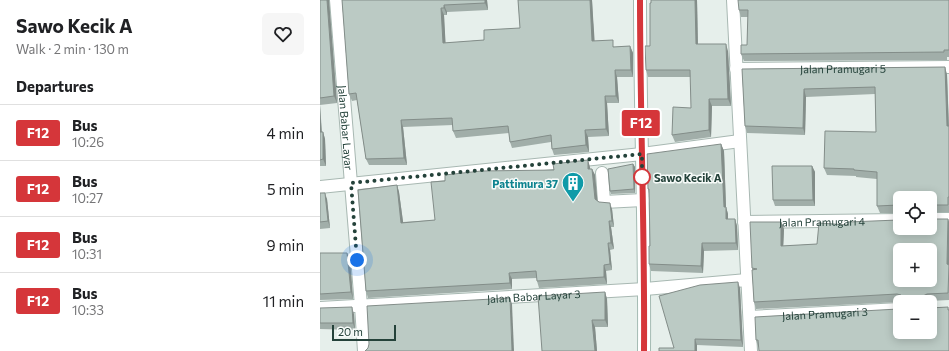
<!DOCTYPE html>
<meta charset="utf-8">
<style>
:root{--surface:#fff;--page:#f6f6f6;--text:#202124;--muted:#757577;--line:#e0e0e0}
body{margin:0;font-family:Commissioner,sans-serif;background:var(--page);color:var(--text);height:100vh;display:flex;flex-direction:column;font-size:15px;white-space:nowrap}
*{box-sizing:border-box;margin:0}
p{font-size:13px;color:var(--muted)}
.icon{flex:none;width:22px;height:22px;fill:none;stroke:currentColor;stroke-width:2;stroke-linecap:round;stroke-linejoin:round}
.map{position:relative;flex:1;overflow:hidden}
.side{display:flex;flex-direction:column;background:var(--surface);width:320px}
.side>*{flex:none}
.badge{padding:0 8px;border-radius:3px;font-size:14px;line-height:26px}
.buttons{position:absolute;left:573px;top:191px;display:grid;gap:8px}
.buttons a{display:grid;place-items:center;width:44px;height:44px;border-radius:6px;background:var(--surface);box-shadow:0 2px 10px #0003;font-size:20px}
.scale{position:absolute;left:12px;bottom:10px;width:64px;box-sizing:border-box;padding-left:4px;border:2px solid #24423a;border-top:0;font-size:11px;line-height:14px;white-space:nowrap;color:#24423a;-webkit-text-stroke:3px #f7fbf9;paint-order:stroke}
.you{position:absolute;width:20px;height:20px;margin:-10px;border:3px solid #fff;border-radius:50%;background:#1a73e8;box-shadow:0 0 0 6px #1a73e833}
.map>.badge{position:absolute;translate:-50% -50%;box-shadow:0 0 0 2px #fff}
h2{padding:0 16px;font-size:15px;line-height:36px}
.round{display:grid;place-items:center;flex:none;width:42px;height:42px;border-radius:6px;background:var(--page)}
.summary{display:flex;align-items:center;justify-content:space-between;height:68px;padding:0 16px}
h1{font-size:19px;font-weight:700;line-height:30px}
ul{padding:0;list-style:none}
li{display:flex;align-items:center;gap:12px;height:56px;padding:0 16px;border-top:1px solid var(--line)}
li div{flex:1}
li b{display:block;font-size:15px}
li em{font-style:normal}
li .badge{min-width:44px;font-weight:700;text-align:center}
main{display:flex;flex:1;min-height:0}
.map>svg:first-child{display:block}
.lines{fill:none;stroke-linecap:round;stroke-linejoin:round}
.lane-casing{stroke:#a8b8b2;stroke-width:14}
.street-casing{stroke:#a8b8b2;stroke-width:14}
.secondary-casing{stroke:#a4bbb3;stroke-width:14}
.lane{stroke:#fff;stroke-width:12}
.street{stroke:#fff;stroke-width:12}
.secondary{stroke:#fff;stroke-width:12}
.wall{fill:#a1aea9}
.shaded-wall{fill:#838d89}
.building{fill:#bbcac4;stroke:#838d89;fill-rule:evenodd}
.line-casing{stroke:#fff;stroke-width:9}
.line{stroke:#d5363a;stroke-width:6}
.walk{stroke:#24423a;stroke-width:4;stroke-dasharray:0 7.2}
.stop-dot{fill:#fff;stroke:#d5363a;stroke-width:2}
.labels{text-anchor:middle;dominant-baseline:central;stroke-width:3;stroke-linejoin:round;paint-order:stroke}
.street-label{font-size:11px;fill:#24423a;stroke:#f7fbf9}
.stop-label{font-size:11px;font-weight:bold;fill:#24423a;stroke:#f7fbf9;text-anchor:start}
.culture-label{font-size:11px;font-weight:bold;fill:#0d838f;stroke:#f7fbf9;text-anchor:end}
</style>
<main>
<section class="side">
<div class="summary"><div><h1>Sawo Kecik A</h1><p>Walk · 2 min · 130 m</p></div><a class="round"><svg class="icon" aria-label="heart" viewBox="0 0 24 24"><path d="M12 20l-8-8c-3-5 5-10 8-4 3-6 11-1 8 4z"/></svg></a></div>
<h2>Departures</h2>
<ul>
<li><span class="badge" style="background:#d5363a;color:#fff">F12</span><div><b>Bus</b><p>10:26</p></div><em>4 min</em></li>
<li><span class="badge" style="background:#d5363a;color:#fff">F12</span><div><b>Bus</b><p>10:27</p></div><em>5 min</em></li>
<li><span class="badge" style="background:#d5363a;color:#fff">F12</span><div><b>Bus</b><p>10:31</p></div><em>9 min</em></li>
<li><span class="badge" style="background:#d5363a;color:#fff">F12</span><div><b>Bus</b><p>10:33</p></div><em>11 min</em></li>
</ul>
</section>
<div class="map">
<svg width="629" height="351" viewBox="0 0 629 351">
<rect width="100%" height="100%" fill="#e6efeb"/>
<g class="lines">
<g class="lane-casing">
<path id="lane" d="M282,173L284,202L323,200"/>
</g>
<g class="street-casing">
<g id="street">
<path id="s1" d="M16,0L41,306L44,351"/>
<path d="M413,0L431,351"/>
<path id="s2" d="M416,69L629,67"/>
<path d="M0,187L322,154L420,141"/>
<path d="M610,219H629"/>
<path id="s3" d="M424,222L580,220"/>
<path id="s4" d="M0,308L325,289L427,280"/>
<path id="s5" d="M430,317L580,309"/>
</g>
</g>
<g class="secondary-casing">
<path id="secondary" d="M320,0C320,117 325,234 324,351"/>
</g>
<use href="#lane" class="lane"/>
<use href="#street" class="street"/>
<use href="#secondary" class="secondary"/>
</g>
<g class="wall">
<path d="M0,0H9L17,103L0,105L2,132H3L5,139L6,166H0Z"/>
<path d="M22,0H167L168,10L127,12V15H124L125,43L164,40L200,28L198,0H272L274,41L295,47L310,46L313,53V77H297L299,103H287L289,136L268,137L269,152L234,155L232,149L231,142L192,148L190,142L189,133L136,138L133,131V125L83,127L87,165H49L46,159L37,100L32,101L29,94Z"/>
<path d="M331,0H377L378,44L408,51L411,106H392L391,137L355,142L352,135L371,108V77H328L326,70L330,46Z"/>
<path d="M629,0V57H627V60L424,61L421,54L427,45L428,17H421L419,10Z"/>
<path d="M625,67L627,75L629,125V212H610V198H580V213H560L557,206V179L536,177V176L507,175L504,168L556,132L555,94L486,97L485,135L427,133L425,126L422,69Z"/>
<path d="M401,144L404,151L406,207L408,214V219H415L417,226L418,250L384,251L383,273L331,271L329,264L330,246L329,194L328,189Z"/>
<path d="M313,164L315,167V193L291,194L290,191Z"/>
<path d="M492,166L495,172V206H455L453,200Z"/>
<path d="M270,167V169H272L275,175L277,201L292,209L294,227H291L294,249L290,250L292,270L286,271L287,284L219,288L217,281V278L192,279V289L48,298L46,291L77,185L79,192L83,222L115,220L125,181Z"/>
<path d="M0,193L7,199L10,228L0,229Z"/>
<path d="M628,219L629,222V300L609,301L607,302H580L436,309L434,302L432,268L461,222L464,229L463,246L497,244L528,225L578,220Z"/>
<path d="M0,253H27L30,259L33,299L0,300Z"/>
<path d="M420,288L423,347L377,345V351H339L354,348Z"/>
<path d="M285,292L287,299L288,327H275L277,351H222Z"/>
<path d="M628,307L629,310L438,347L436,340L578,309Z"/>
<path d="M0,308L34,314L35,330L0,329Z"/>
</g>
<g class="shaded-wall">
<path d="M7,0H9L17,103L14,96Z"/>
<path d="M165,0H167L168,10L165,3Z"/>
<path d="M270,0H272L275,47L272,41Z"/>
<path d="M375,0H377L378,51L376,44Z"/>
<path d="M124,5L127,12V15L124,8Z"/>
<path d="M121,8L124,15L126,50L123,43Z"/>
<path d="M406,44L408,51L411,106L408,99Z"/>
<path d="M310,46L313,53V77L311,70Z"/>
<path d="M625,67L627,75L629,133L627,126Z"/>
<path d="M295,70L297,77L299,103L296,96Z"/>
<path d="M484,89L486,97L485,135L483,128Z"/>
<path d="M285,96L287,103L289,136L286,129Z"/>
<path d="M389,99L392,106L391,137L389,130Z"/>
<path d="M0,104V105L2,139L0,134Z"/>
<path d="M81,120L83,127L87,165L84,158Z"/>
<path d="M265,130L268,137L269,152L266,145Z"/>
<path d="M3,132L5,139L6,166L3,159Z"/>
<path d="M401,144L404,151L406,207L408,214V226L406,219L404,207Z"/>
<path d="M268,160L270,167L271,176L268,169Z"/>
<path d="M313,164L315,167V193L314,189Z"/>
<path d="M492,166L495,172V206L493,200Z"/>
<path d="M272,169L275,175L278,206L275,199Z"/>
<path d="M77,185L79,192L84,229L81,223Z"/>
<path d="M5,193L7,199L10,228L8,221Z"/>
<path d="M290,203L292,209L294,227L292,221Z"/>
<path d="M415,219L417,226L418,250L416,243Z"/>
<path d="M628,219L629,222V271L627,264Z"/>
<path d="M289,221L291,227L294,249L291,243Z"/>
<path d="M461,222L464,229L463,253L461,246Z"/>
<path d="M288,243L290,250L292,270L290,264Z"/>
<path d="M382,243L384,251L383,273L381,266Z"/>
<path d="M27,253L30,259L33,299L31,292Z"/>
<path d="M284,265L286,271L287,284L284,277Z"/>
<path d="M189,273L192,279V289L190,283Z"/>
<path d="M418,282L420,288L423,347L421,340Z"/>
<path d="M285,292L287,299L288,327L285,320Z"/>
<path d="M607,294L609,301L607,302H600L601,297Z"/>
<path d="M190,298L192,304L194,351H192Z"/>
<path d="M32,307L34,314L35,330L33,323Z"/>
<path d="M272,320L275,327L277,351H275Z"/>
<path d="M375,339L377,345V351H375Z"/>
</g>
<g class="building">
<path d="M0,0H7L14,96L0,98Z"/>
<path d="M22,0H165V3L124,5V8H121L123,43L164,40V30L200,28L198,0H270L272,41L293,40V47L310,46L311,70H295L296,96H285L286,129L265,130L266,145L232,149L231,135L190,142L188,126L133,131L132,118L81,120L84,158L46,159L36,93L29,94Z"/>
<path d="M331,0H375L376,44H406L408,99H389V130L352,135L353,107L371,108L370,70H326L325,46H330V3H331Z"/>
<path d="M418,0H629V50H624V52L421,54V45H427L428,10H419Z"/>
<path d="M625,67L627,126H629V197H628V205H610V198H580V206L578,205L557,206V172L534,170V169L504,168L505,131L556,132L555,87L484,89L483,128L425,126L422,69Z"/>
<path d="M0,132H3V159L0,160Z"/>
<path d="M401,144L404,207H406V219H415L416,243H382L381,266L329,264V246H330L329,189H328L327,154Z"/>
<path d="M268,160V169H272L275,199L279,202L290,203L292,221H289L291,243H288L290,264L284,265V277L217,281L216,271L189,273L190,283L46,291L38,190L77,185L81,223L115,220L111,182L125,181V175L161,171L234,170L233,164Z"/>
<path d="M313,164L314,189L290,191L288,169Z"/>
<path d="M452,166H492L493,200H453Z"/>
<path d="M0,193H5L8,221L0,222Z"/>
<path d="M580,219V228H610V219H628L627,264L629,265L628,293L607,294L601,297L600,302H585V301L581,295L577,294L434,302L432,270L437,269L432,268L430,222H461V246L497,244L499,223L528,225V222L578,220ZM580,250H610V280H580Z"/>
<path d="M0,253H27L31,292L0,294Z"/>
<path d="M418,282L421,340L375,339V351H339V348H354L339,296L380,285Z"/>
<path d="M285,292V320H272L275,351H222L218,296Z"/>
<path d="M190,298L192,351H45L48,348L49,344L47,306Z"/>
<path d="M32,307L33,323H0V308Z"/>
<path d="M628,307V310H629V351H439L438,340H436L435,317L578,309L580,308V332H610V308Z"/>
</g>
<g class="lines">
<g class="line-casing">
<path id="line" d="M320,0C320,117 325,234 324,351"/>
</g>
<use href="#line" class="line"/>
<path class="walk" d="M37,260L31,183L322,154V185V177"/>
</g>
<defs>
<g id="building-pin" transform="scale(1.15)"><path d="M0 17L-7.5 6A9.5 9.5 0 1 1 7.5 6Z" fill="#0f9aa8" stroke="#f7fbf9"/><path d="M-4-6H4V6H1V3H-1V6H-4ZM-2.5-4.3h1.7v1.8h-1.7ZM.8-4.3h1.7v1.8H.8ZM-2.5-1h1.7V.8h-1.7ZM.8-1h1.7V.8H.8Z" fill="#fff"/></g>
</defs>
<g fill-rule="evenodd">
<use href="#building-pin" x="253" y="183"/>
</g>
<circle class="stop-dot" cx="322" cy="177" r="8"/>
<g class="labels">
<g class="street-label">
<text stroke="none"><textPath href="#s2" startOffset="107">Jalan Pramugari 5</textPath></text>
<text stroke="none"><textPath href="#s1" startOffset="128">Jalan Babar Layar</textPath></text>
<text stroke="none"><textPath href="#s3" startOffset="78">Jalan Pramugari 4</textPath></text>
<text stroke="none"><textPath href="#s4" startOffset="214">Jalan Babar Layar 3</textPath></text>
<text stroke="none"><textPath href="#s5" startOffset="75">Jalan Pramugari 3</textPath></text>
</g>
<g class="stop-label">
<text x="334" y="177">Sawo Kecik A</text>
</g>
<g class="culture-label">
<text x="238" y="183">Pattimura 37</text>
</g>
</g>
</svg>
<div class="buttons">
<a><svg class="icon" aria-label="locate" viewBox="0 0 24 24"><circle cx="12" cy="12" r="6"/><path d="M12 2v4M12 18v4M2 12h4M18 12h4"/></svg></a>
<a>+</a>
<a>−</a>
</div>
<div class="scale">20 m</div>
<div class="you" style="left:37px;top:260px"></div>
<b class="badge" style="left:321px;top:123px;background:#d5363a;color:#fff">F12</b>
</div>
</main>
